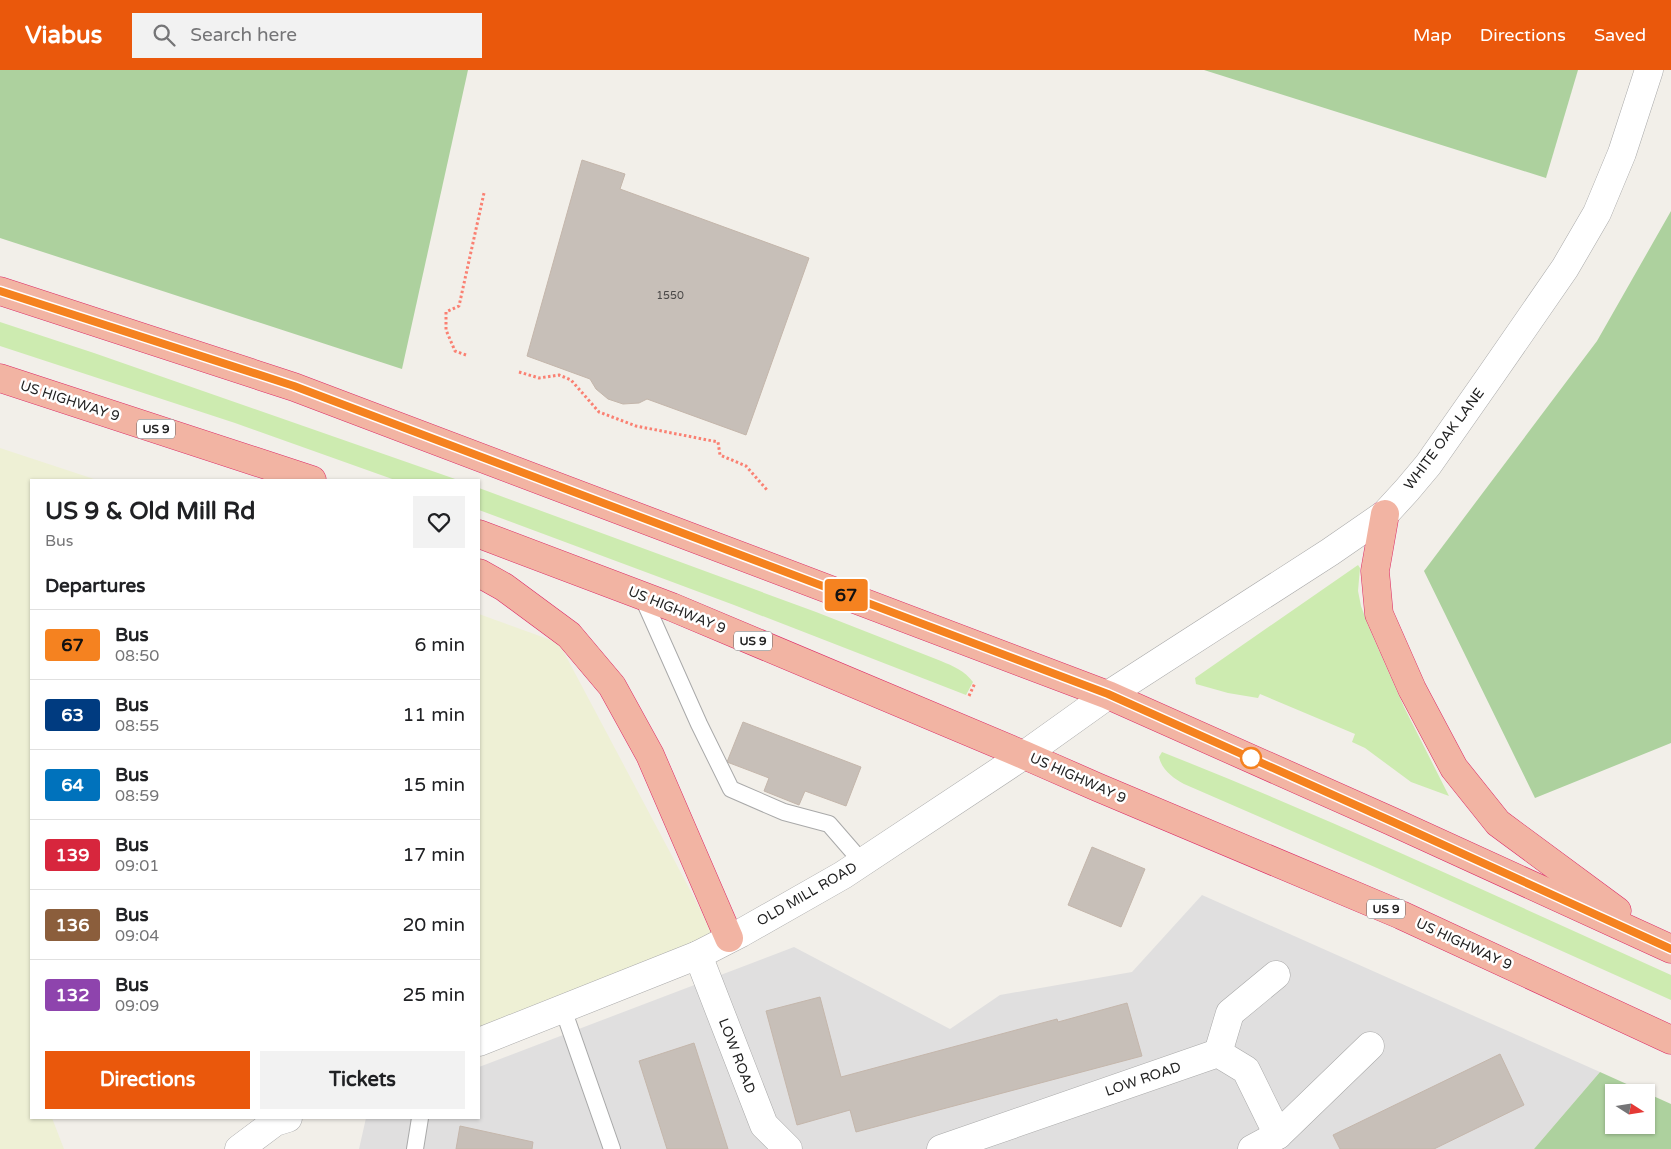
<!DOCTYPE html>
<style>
:root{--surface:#fff;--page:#f2f2f2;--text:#202124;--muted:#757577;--line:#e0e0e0;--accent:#ea580c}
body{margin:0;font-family:"Varela Round",sans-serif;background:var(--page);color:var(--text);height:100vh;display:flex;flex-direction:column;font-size:19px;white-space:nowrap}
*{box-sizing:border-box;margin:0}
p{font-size:16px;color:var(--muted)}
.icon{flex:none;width:28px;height:28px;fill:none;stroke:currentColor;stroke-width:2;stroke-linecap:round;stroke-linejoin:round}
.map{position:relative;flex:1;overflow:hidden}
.sheet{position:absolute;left:30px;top:409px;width:450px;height:640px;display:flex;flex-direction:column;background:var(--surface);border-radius:0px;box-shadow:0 1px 4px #0004}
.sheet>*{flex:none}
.badge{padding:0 10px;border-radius:4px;font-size:18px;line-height:32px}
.needle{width:32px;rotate:102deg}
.tools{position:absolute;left:1605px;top:1014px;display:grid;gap:10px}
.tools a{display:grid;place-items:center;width:50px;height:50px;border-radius:0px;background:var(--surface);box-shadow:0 1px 4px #0004;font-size:25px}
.map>.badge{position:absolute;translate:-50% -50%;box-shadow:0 0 0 2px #fff}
h2{padding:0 15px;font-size:19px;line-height:45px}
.round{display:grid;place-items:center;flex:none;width:52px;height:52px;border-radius:0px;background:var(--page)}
.summary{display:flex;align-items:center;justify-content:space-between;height:85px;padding:0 15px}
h1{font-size:24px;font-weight:800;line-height:38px}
.action{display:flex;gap:10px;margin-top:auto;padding:10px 15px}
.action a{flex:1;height:58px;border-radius:0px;background:var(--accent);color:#fff;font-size:20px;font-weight:800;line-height:58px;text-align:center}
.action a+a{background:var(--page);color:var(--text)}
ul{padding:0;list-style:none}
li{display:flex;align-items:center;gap:15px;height:70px;padding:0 15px;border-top:1px solid var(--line)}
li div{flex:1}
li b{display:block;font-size:19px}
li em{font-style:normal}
li .badge{min-width:55px;font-weight:700;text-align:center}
header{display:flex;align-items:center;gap:30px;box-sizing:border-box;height:70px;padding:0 25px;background:var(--accent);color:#fff}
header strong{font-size:24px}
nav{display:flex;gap:28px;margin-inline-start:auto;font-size:18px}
.search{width:350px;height:45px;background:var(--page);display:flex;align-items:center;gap:12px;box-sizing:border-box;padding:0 18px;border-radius:0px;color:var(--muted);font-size:19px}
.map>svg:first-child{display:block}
.residential{fill:#e0dfdf}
.farmland{fill:#eef0d5}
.grass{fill:#cdebb0}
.forest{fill:#add19e;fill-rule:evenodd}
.building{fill:#c7bfb8;stroke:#c4b6ab}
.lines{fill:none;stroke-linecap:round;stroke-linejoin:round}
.service-casing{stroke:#a9a9a9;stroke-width:18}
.minor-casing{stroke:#a9a9a9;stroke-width:29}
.tertiary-casing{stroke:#a9a9a9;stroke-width:29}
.trunk-casing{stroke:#dc2a67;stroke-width:29}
.path{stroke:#fa8072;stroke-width:3;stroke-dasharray:2.5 2.5;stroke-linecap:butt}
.service{stroke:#fff;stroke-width:16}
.minor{stroke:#fff;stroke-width:28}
.tertiary{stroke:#fff;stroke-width:28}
.trunk{stroke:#f2b4a3;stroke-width:28}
.line-casing{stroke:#fff;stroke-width:11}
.line{stroke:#f58220;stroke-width:8}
.stop-dot{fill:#fff;stroke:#f58220;stroke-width:2.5}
.labels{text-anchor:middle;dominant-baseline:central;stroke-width:5;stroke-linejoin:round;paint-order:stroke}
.number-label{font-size:11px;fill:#4b4948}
.shield{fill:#fff;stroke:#646464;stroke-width:1}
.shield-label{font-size:12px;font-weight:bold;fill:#222}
.street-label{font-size:14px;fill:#222;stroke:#fff}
</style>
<header>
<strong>Viabus</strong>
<div class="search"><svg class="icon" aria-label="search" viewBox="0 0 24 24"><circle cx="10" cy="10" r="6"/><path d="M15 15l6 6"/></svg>Search here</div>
<nav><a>Map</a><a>Directions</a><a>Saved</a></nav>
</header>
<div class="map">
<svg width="1671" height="1079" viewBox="0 0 1671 1079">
<rect width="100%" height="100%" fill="#f2efe9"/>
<path class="residential" d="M1202,825L1600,1002L1534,1079H359L366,1048H479V997L794,877L950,959L1000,925L1132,902Z"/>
<g class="farmland">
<path d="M0,378L97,410H31V1048H52L64,1079H0Z"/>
<path d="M479,544L559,573L715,867L479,966Z"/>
</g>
<g class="grass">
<path d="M0,252L94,283L458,410H395L235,353L0,276Z"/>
<path d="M479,418L816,542L941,591C953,596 965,601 973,612L966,625L734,535L479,440Z"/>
<path d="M1358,495L1360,498L1358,521L1361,536L1368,555L1404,637L1449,726L1411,712L1365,678L1352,672L1355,664L1260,624L1258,628L1228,623L1196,614L1195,608Z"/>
<path d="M1162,682C1334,750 1502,829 1671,905V930L1377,798L1184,714C1173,708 1162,700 1159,687Z"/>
</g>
<g class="forest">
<path d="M0,0H468L402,299L0,168Z"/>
<path d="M1204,0H1578L1546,108Z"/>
<path d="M1671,141V673L1535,728L1424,501L1597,271Z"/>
<path d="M1600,1002L1671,1034V1079H1534ZM1646,1022V1055H1614V1022Z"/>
</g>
<g class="building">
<path d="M582,90L625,104L620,119L809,188L746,365L647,329L639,333L623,334L608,329L596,319L590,309L527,286Z"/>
<path d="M743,652L861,697L846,736L805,721L799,735L764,721L769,708L727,692Z"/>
<path d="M1092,777L1145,799L1121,857L1068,835Z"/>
<path d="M820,927L841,1007L1057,949L1058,952L1127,933L1142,986L856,1062L850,1040L797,1055L766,941Z"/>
<path d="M694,973L728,1079H667L639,991Z"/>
<path d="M1500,984L1524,1035L1434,1079H1340L1333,1065Z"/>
<path d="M460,1056L533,1072L532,1079H456Z"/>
</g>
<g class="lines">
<g class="service-casing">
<g id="service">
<path d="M642,526L699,654L731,719L784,742L829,754L862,792"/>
<path d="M563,939L612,1079"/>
<path d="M415,1079L420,1048"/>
</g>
</g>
<g class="minor-casing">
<g id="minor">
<path d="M1108,625L1330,482L1385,444L1407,420L1428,395L1491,305L1565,198L1597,143L1622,83L1649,0"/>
<path d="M698,885L764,1055L788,1079"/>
<path d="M1218,983L1230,943L1276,905"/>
<path d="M941,1079L1218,983L1246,1000L1278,1065"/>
<path d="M1252,1079L1278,1065L1370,976"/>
</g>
</g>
<g class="tertiary-casing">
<g id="tertiary">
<path d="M479,972L698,885L741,863L843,805L1024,685L1108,625"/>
<path d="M239,1079L275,1052L288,1048"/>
</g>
</g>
<g class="trunk-casing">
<g id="trunk">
<path d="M0,221L294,317L1108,625L1391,751L1671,879"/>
<path d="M0,308L312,410"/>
<path d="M1385,444L1375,501L1379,544L1412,619L1454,698L1498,753L1617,841"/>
<path d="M479,464L672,537L1024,685L1097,717L1401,845L1671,970"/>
<path d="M479,503L504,517L569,565L612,616L650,685L729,868"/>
</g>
</g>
<g class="path">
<path d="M466,285L455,281L446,260V242L459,236L484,123"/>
<path d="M519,302L539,308L559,305L571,310L599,342L636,356L718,372L720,385L746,396L767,420"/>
<path d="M969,626L975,613"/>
</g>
<use href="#service" class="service"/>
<use href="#minor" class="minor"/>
<use href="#tertiary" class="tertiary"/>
<use href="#trunk" class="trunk"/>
</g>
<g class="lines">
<g class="line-casing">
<path id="line" d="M0,221L294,316L1108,624L1391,751L1671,879"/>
</g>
<use href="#line" class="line"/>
</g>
<circle class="stop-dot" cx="1251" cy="688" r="10"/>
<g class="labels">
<g class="number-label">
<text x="670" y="225">1550</text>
</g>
<g class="shield">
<rect x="137" y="349.5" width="38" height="19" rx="4"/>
<rect x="734" y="561.5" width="38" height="19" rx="4"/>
<rect x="1367" y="829.5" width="38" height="19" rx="4"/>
</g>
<g class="shield-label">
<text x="156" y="359">US 9</text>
<text x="753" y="571">US 9</text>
<text x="1386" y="839">US 9</text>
</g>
<g class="street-label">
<text transform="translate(70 331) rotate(18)">US HIGHWAY 9</text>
<text transform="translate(1444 369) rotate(-53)">WHITE OAK LANE</text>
<text transform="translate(677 540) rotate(22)">US HIGHWAY 9</text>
<text transform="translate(1078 708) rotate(24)">US HIGHWAY 9</text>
<text transform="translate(807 824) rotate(-30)">OLD MILL ROAD</text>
<text transform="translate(1464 874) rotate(25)">US HIGHWAY 9</text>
<text transform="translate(737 986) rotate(69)">LOW ROAD</text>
<text transform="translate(1143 1009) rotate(-19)">LOW ROAD</text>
</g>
</g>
</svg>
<div class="tools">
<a><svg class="needle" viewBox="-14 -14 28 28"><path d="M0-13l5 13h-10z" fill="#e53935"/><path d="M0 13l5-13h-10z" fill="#757577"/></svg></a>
</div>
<b class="badge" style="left:846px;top:525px;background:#f58220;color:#111">67</b>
<section class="sheet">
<div class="summary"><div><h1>US 9 &amp; Old Mill Rd</h1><p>Bus</p></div><a class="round"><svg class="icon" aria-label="heart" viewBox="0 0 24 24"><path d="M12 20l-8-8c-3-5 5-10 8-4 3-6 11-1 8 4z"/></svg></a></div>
<h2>Departures</h2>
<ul>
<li><span class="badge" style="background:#f58220;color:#111">67</span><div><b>Bus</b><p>08:50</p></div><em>6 min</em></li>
<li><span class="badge" style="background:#003b80;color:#fff">63</span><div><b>Bus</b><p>08:55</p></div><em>11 min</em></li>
<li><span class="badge" style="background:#0072bc;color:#fff">64</span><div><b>Bus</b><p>08:59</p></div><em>15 min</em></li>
<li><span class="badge" style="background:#d7263d;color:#fff">139</span><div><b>Bus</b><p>09:01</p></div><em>17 min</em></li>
<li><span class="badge" style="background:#8b5e3c;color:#fff">136</span><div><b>Bus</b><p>09:04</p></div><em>20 min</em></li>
<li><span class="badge" style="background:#8e44ad;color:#fff">132</span><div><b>Bus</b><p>09:09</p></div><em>25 min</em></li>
</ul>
<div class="action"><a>Directions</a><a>Tickets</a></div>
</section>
</div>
